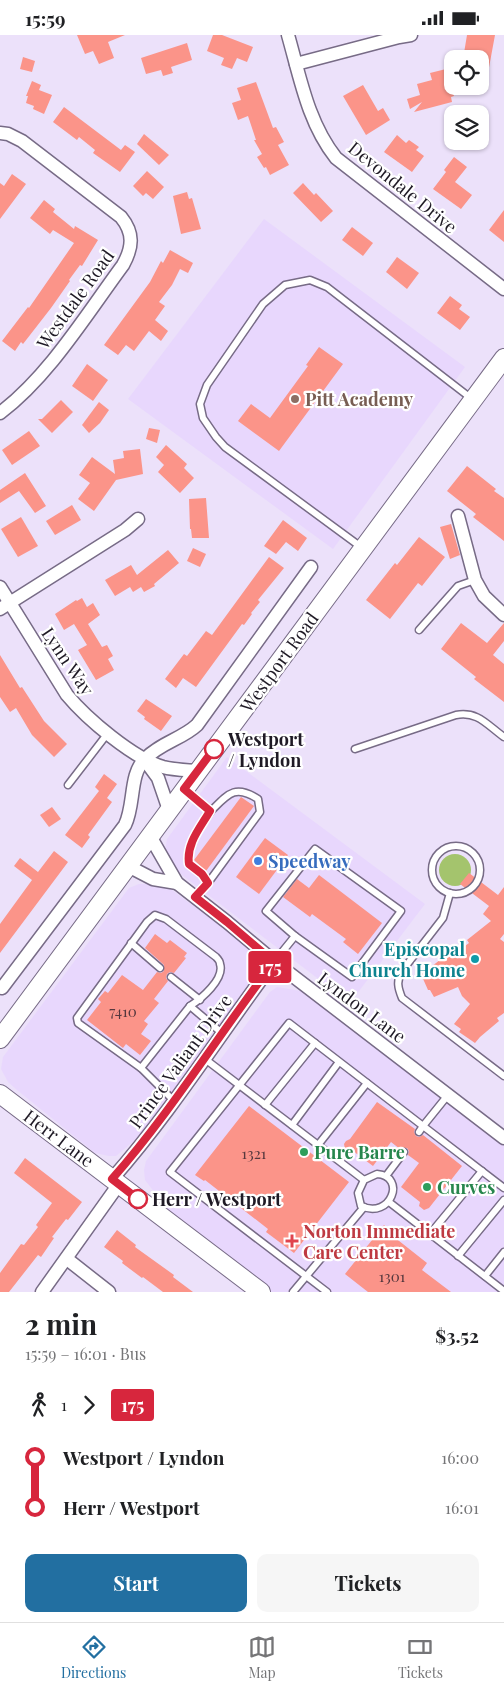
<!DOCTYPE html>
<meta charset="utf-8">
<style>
:root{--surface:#fff;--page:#f6f6f6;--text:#202124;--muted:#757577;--line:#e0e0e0;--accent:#226fa1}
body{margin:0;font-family:"Playfair Display",serif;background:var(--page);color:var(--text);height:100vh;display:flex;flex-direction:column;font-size:19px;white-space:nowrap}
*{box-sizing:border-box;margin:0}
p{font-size:16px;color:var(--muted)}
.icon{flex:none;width:28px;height:28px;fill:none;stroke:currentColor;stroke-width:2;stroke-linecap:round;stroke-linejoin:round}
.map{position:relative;height:1257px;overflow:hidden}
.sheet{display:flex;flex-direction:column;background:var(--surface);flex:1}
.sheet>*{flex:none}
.badge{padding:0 10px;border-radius:4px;font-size:18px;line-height:32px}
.buttons{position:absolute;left:444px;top:15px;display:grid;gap:10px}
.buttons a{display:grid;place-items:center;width:45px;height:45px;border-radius:10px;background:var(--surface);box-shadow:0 1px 4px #0004;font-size:25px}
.map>.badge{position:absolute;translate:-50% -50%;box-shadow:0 0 0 2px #fff}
.legs{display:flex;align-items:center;gap:8px;height:55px;padding:0 25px;font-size:16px}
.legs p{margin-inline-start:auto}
.head{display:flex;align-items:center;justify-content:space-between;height:85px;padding:0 25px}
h1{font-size:28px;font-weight:700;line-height:38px}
.action{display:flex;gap:10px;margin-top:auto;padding:10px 25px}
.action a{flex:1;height:58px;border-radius:10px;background:var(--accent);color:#fff;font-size:20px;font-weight:700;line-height:58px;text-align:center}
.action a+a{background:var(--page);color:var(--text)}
ul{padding:0 25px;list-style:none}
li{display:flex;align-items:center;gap:18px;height:50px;font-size:19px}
li i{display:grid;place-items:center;width:8px;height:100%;margin:0 6px;background:currentColor}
li i::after{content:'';width:12px;height:12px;margin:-6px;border:4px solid;border-radius:50%;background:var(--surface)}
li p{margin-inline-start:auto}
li:first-child i{background:linear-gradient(#0000 50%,currentColor 0)}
li:last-child i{background:linear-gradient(currentColor 50%,#0000 0)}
.status{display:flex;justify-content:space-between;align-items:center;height:35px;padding:0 25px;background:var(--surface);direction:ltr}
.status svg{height:14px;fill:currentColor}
.tab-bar{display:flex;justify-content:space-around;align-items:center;height:70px;border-top:1px solid var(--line);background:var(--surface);font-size:14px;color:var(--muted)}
.tab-bar a{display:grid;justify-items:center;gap:2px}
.tab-bar .active{color:var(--accent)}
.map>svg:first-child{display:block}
.built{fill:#e8d7fd}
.green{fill:#a4c46d}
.building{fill:#fb9489}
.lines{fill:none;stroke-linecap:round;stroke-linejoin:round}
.service-casing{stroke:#776b86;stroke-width:9}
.minor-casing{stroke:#776b86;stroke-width:15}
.secondary-casing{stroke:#776b86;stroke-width:20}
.service{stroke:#fff;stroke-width:6}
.minor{stroke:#fff;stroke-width:12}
.secondary{stroke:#fff;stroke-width:18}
.line-1-casing{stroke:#fff;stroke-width:11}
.line-1{stroke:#d7263d;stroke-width:8}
.education-dot{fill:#8d6e63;stroke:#fff;stroke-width:2}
.stop-1-dot{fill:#fff;stroke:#d7263d;stroke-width:2.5}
.shop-dot{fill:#3f7fe0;stroke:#fff;stroke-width:2}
.culture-dot{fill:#0f9aa8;stroke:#fff;stroke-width:2}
.leisure-dot{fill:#2e9e5b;stroke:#fff;stroke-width:2}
.health-dot{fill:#e0444e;stroke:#fff;stroke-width:2}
.labels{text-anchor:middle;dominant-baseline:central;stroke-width:4.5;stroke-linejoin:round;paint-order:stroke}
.number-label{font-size:15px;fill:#56383e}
.street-label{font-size:18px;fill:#1f1a25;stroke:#fff}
.education-label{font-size:18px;font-weight:bold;fill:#785e54;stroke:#fff;text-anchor:start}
.stop-label{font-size:18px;font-weight:bold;fill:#1f1a25;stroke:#fff;text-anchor:start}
.shop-label{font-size:18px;font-weight:bold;fill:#366cbe;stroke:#fff;text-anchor:start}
.culture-label{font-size:18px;font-weight:bold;fill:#0d838f;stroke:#fff;text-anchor:end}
.leisure-label{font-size:18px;font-weight:bold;fill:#27864d;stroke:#fff;text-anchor:start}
.health-label{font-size:18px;font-weight:bold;fill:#be3a42;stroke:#fff;text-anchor:start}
</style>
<div class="status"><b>15:59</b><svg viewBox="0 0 49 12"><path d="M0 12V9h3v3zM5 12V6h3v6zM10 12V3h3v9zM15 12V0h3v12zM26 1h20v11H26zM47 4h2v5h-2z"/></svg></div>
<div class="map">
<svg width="504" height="1257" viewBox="0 0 504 1257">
<rect width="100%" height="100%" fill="#ece1fa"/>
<g class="built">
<path d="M264,184L465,332L333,514L128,364Z"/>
<path d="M227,722L425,869L350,968L174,834L165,816L167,804Z"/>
<path d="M139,849H158L172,855L246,910L258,922L260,933L141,1100L116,1121H109L95,1118L17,1055L8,1047L1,1034L3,1022L129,853Z"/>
<path d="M277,952L301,956L504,1110V1257H272L171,1179L145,1145L144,1135L146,1126L270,957Z"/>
</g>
<circle class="green" cx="455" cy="835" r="16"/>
<g class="building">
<path d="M77,0H125L108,7L114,23L99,29L93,16L85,19Z"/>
<path d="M213,0H222L253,12L247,27L237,23L232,34L221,30L224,23L207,16Z"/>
<path d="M467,0H495L485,54H480V24H476V20L464,18Z"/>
<path d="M187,8L192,25L171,32L173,38L163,41L161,35L146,39L141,23Z"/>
<path d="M23,22L35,26L32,37L20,34Z"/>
<path d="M446,34L454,61L451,62L452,67L414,77L422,67L410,74L407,64L420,60L417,49L432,45L430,38Z"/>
<path d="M32,46L41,50L39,55L52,60L44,79L33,74L34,71L26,68L28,61H26Z"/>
<path d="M256,47L273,93L276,92L284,107L278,110L289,130L270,140L266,132L264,133L257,122L262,119L254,105H256L248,81L238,85L232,68L241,65L237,53Z"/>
<path d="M363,50L378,76L383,73L390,85L366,100L343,61Z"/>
<path d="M64,72L121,115L125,110L135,117L120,137L93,118L95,115L79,102L77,105L53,87Z"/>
<path d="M144,99L169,120L159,130L137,109Z"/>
<path d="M397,100L406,108L409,105L419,112L416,115L424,121L412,137L384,117Z"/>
<path d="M454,122L467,132L455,147L472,160L461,174L433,154L446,137L444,135Z"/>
<path d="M147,136L164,152L153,164L146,158L143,161L133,151Z"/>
<path d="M12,139L26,149L0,184V148L4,151Z"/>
<path d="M303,148L314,160L316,158L333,176L321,187L293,158Z"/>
<path d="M187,157L189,164L192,163L201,194L181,199L173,161Z"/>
<path d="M44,165L55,174L53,177L74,194L75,191L98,205L82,231L80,230L69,245L70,246L51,273L23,309L21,307L15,316L2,306L28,272L29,273L74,208L53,195L50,199L30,183Z"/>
<path d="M504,175V207L489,195Z"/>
<path d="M352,192L373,208L363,221L342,205Z"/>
<path d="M170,215L193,228L188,238L180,234L172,250L159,267L165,271L155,285L168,296L161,306L149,296L134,316L126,310L118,320L104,310L150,247L161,226L163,228Z"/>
<path d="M397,222L419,238L407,254L386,237Z"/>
<path d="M450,261L462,270L459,274L470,282L460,295L437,278Z"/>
<path d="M319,312L343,329L279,416L238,386L251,369L270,383L308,331L306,330Z"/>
<path d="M87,329L108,345L93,366L72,351Z"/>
<path d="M61,365L73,377L52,398L38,384H42Z"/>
<path d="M99,367L109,375L100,388L89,398L82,390Z"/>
<path d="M149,393L160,395L157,408L146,404Z"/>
<path d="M29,396L40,411L12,430L2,415Z"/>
<path d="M166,410L187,429L184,433L194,443L180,458L158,437L164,430L156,422Z"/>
<path d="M140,414L143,439L116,445L94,476L78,464L90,448L79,440L92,422L115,439L113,425L124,423L123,416Z"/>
<path d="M467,431L496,454L494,456L504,463V506L473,482L476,479L447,456Z"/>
<path d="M25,438L46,471L35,478L19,456L0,468V455Z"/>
<path d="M206,463L209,503H192L191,494H190L189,464Z"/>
<path d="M72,470L81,485L55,500L46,486Z"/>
<path d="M21,482L38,511L18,522L1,494Z"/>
<path d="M283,485L307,503L298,516L286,507L276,519L264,511Z"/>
<path d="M451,489L460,520L450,524L440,492Z"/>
<path d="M419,502L445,522L422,551L418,548L390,584L366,565L395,528L397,530Z"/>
<path d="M193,513L206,519L200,532L187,526Z"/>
<path d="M168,515L179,528L154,549L155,551L144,557L141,552L133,557L130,552L115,561L105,545L131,530L137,540Z"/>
<path d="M269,522L284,533L258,565L260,567L251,578L252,579L244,590L242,589L196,652L183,643L176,653L165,644L184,619L187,621L206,596L212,600Z"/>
<path d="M82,563L87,572L93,568L100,580L88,589L102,612L107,610L113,621L108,624L114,635L96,645L78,615L87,610L74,589L64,595L55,579L76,565L77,566Z"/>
<path d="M461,588L487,608L504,588V606L493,620L504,629V667L474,644L476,642L441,614Z"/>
<path d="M0,620L20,653L22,652L44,686L67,709L54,722L32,700L16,673L10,677L0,662Z"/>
<path d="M146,664L172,681L161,696L144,684L145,682L137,676Z"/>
<path d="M104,739L117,749L107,763L112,767L88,800L90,802L82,813L65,800L99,756L95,752Z"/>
<path d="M241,762L254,771L206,836L194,825Z"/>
<path d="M52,772L61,784L49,792L40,780Z"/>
<path d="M265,803L288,820L259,859L236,842Z"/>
<path d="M54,816L68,827L0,918V889L32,845L14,831L20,823L38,837Z"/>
<path d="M469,838L498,860L504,852V899L500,904L504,907V978L497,983L499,986L480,1002L475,1008L459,997L461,994L454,989L470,969L462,961L458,952L434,962L430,955H428L420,937L428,934L448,919L450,922L469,908L467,905L491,886L483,879L489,871L460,849Z"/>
<path d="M319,840L382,888L358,919L343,907L346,904L312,879L310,882L283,862L297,844L309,853Z"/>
<path d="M155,899L167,908L170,905L187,918L184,922L186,923L174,938L170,937L167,939L166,943L168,946L154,964L159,968L144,986L148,989L141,999L151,1006L140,1020L126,1009L123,1013L87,985L101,967L98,964L105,956L108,958L122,940L143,955L157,937L161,938L164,936V930L145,913Z"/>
<path d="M377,1067L415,1094L414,1097L416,1101L419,1102L423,1100L462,1131L429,1173L424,1175L419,1171L420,1167L401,1152L419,1128L408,1120L409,1116L407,1113L400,1114L391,1107L373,1131L353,1116L349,1117L345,1114L344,1109L346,1106L350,1104Z"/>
<path d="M249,1071L349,1147L294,1218L266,1197L268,1194L205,1145L204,1146L195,1140Z"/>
<path d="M25,1123L82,1167L68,1185L66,1184L52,1202L54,1203L41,1222L38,1220L9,1257H0V1238L21,1209L24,1210L38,1192L36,1190L52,1168L14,1138Z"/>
<path d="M384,1190L391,1195L389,1198L427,1228L422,1235L451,1257H368L345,1239Z"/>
<path d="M117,1195L136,1210L135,1212L174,1240L173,1242L193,1257H163L143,1242L142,1243L122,1228L123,1226L104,1212Z"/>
</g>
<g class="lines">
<g class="service-casing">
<g id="service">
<path d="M361,512L225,412L216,402L203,383L200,369L207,350L263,269L285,250L310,245L327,252L472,364"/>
<path d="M419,595L458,551L475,545"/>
<path d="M355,714L456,680C478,676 487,690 504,702"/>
<path d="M68,750L108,698"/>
<path d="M186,755L211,776C200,793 186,809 189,829L202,839L208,848L195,862"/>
<circle cx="456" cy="835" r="24"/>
<path d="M315,814L401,876L352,942L295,901L266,876Z"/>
<path d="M208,848L260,777L258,764C235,749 228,759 211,776"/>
<path d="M450,858L443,883L402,936C396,946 398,953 402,963L504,1041"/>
<path d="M155,880L166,884L216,922C218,924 220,927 220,929C225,944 201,964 190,971L141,1033L78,988L77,983L147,887Z"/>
<path d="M131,908L160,933"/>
<path d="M274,927L295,901"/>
<path d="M171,942L200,965"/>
<path d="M190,971L223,999"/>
<path d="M205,1024L364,1145"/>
<path d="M141,1033L174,1066"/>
<path d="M448,1060L423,1091L504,1153"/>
<path d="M265,1070L315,1008"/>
<path d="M292,1090L339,1027"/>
<path d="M318,1110L367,1048"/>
<path d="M377,1139C407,1141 391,1185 361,1171L358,1158L364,1145Z"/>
<path d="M386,1141L404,1117"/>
<path d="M389,1167L504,1256"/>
<path d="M430,1199L482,1136"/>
<path d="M458,1221L504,1165"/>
<path d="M485,1241L504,1217"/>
<path d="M293,1257L364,1172"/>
<path d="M327,1257L170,1137L289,988L423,1091L419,1097"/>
</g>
</g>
<g class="minor-casing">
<g id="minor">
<path d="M288,0C300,42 308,88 336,123L504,254"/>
<path d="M296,29L399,2L411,0"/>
<path d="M0,98L8,99L22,106L121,182C134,198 133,212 123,230C86,280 49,341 0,378"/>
<path d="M458,481L475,545L484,561L504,580"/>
<path d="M0,552L67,660C87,684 133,723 163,732C174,735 186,735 198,736"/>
<path d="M0,574L125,495L138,484"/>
<path d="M144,724L158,743L169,775"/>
<path d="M150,801L177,848L227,887L276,928L504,1103"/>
<path d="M128,831L153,844L177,848"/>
<path d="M2,953L125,790C135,770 129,739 145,724C160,708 182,704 197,690L311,532"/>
<path d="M112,1144C172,1076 220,999 274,927"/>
<path d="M67,1224L109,1257"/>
<path d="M42,1257L119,1149"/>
</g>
</g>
<g class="secondary-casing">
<g id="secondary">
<path d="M0,1004L504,323"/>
<path d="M0,1059L261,1257"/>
</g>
</g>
<use href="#service" class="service"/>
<use href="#minor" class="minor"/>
<use href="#secondary" class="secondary"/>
</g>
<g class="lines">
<g class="line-1-casing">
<path id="line-1" d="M138,1164L112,1144C172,1076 219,999 274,927L227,887L195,862L208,848L202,839L189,829C186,809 200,793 210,776L184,754L214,714"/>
</g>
<use href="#line-1" class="line-1"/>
</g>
<circle class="education-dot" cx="295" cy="364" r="5"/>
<g class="stop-1-dot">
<circle cx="214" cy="714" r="9"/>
<circle cx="138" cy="1164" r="9"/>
</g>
<circle class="shop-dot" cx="258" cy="826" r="5"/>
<circle class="culture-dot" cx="475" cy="924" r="5"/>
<g class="leisure-dot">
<circle cx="304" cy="1117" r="5"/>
<circle cx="427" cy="1152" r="5"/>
</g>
<path class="health-dot" d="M289.5 1198.5h5v5h5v5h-5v5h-5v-5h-5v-5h5z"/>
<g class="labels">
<g class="number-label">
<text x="123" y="976">7410</text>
<text x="254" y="1118">1321</text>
<text x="392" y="1241">1301</text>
</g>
<g class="street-label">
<text transform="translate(403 152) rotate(39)">Devondale Drive</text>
<text transform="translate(75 264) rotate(-54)">Westdale Road</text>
<text transform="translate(68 626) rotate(56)">Lynn Way</text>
<text transform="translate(279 627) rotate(-54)">Westport Road</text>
<text transform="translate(362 972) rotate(37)">Lyndon Lane</text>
<text transform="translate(180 1026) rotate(-54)">Prince Valiant Drive</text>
<text transform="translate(59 1103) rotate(37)">Herr Lane</text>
</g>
<g class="education-label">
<text x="305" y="364">Pitt Academy</text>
</g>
<g class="stop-label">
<text x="228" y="704">Westport<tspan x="228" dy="21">/ Lyndon</tspan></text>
<text x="152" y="1164">Herr / Westport</text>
</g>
<g class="shop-label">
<text x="268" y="826">Speedway</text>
</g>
<g class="culture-label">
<text x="465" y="914">Episcopal<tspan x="465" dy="21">Church Home</tspan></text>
</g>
<g class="leisure-label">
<text x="314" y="1117">Pure Barre</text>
<text x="437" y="1152">Curves</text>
</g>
<g class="health-label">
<text x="303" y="1196">Norton Immediate<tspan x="303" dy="21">Care Center</tspan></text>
</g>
</g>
</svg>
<div class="buttons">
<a><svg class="icon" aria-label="locate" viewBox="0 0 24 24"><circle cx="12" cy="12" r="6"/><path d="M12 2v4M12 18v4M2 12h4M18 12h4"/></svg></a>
<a><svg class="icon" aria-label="layers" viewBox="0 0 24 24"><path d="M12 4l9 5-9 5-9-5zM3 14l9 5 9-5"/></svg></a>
</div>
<b class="badge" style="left:270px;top:932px;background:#d7263d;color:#fff">175</b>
</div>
<section class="sheet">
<div class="head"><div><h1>2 min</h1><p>15:59 – 16:01 · Bus</p></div><b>$3.52</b></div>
<div class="legs"><svg class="icon" aria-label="walk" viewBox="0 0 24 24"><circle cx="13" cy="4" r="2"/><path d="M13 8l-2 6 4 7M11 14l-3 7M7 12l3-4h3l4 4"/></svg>1<svg class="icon" aria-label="forward" viewBox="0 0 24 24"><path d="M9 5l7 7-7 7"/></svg><b class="badge" style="background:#d7263d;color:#fff">175</b></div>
<ul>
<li><i style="color:#d7263d"></i><b>Westport / Lyndon</b><p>16:00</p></li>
<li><i style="color:#d7263d"></i><b>Herr / Westport</b><p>16:01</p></li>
</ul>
<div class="action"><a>Start</a><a>Tickets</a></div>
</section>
<nav class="tab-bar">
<a class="active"><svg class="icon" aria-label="directions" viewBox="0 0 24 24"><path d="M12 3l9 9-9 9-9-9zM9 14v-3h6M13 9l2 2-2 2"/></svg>Directions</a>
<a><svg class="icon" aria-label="map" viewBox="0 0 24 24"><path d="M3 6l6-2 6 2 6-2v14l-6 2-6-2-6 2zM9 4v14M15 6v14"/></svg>Map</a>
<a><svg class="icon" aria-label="tickets" viewBox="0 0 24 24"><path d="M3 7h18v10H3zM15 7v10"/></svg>Tickets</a>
</nav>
